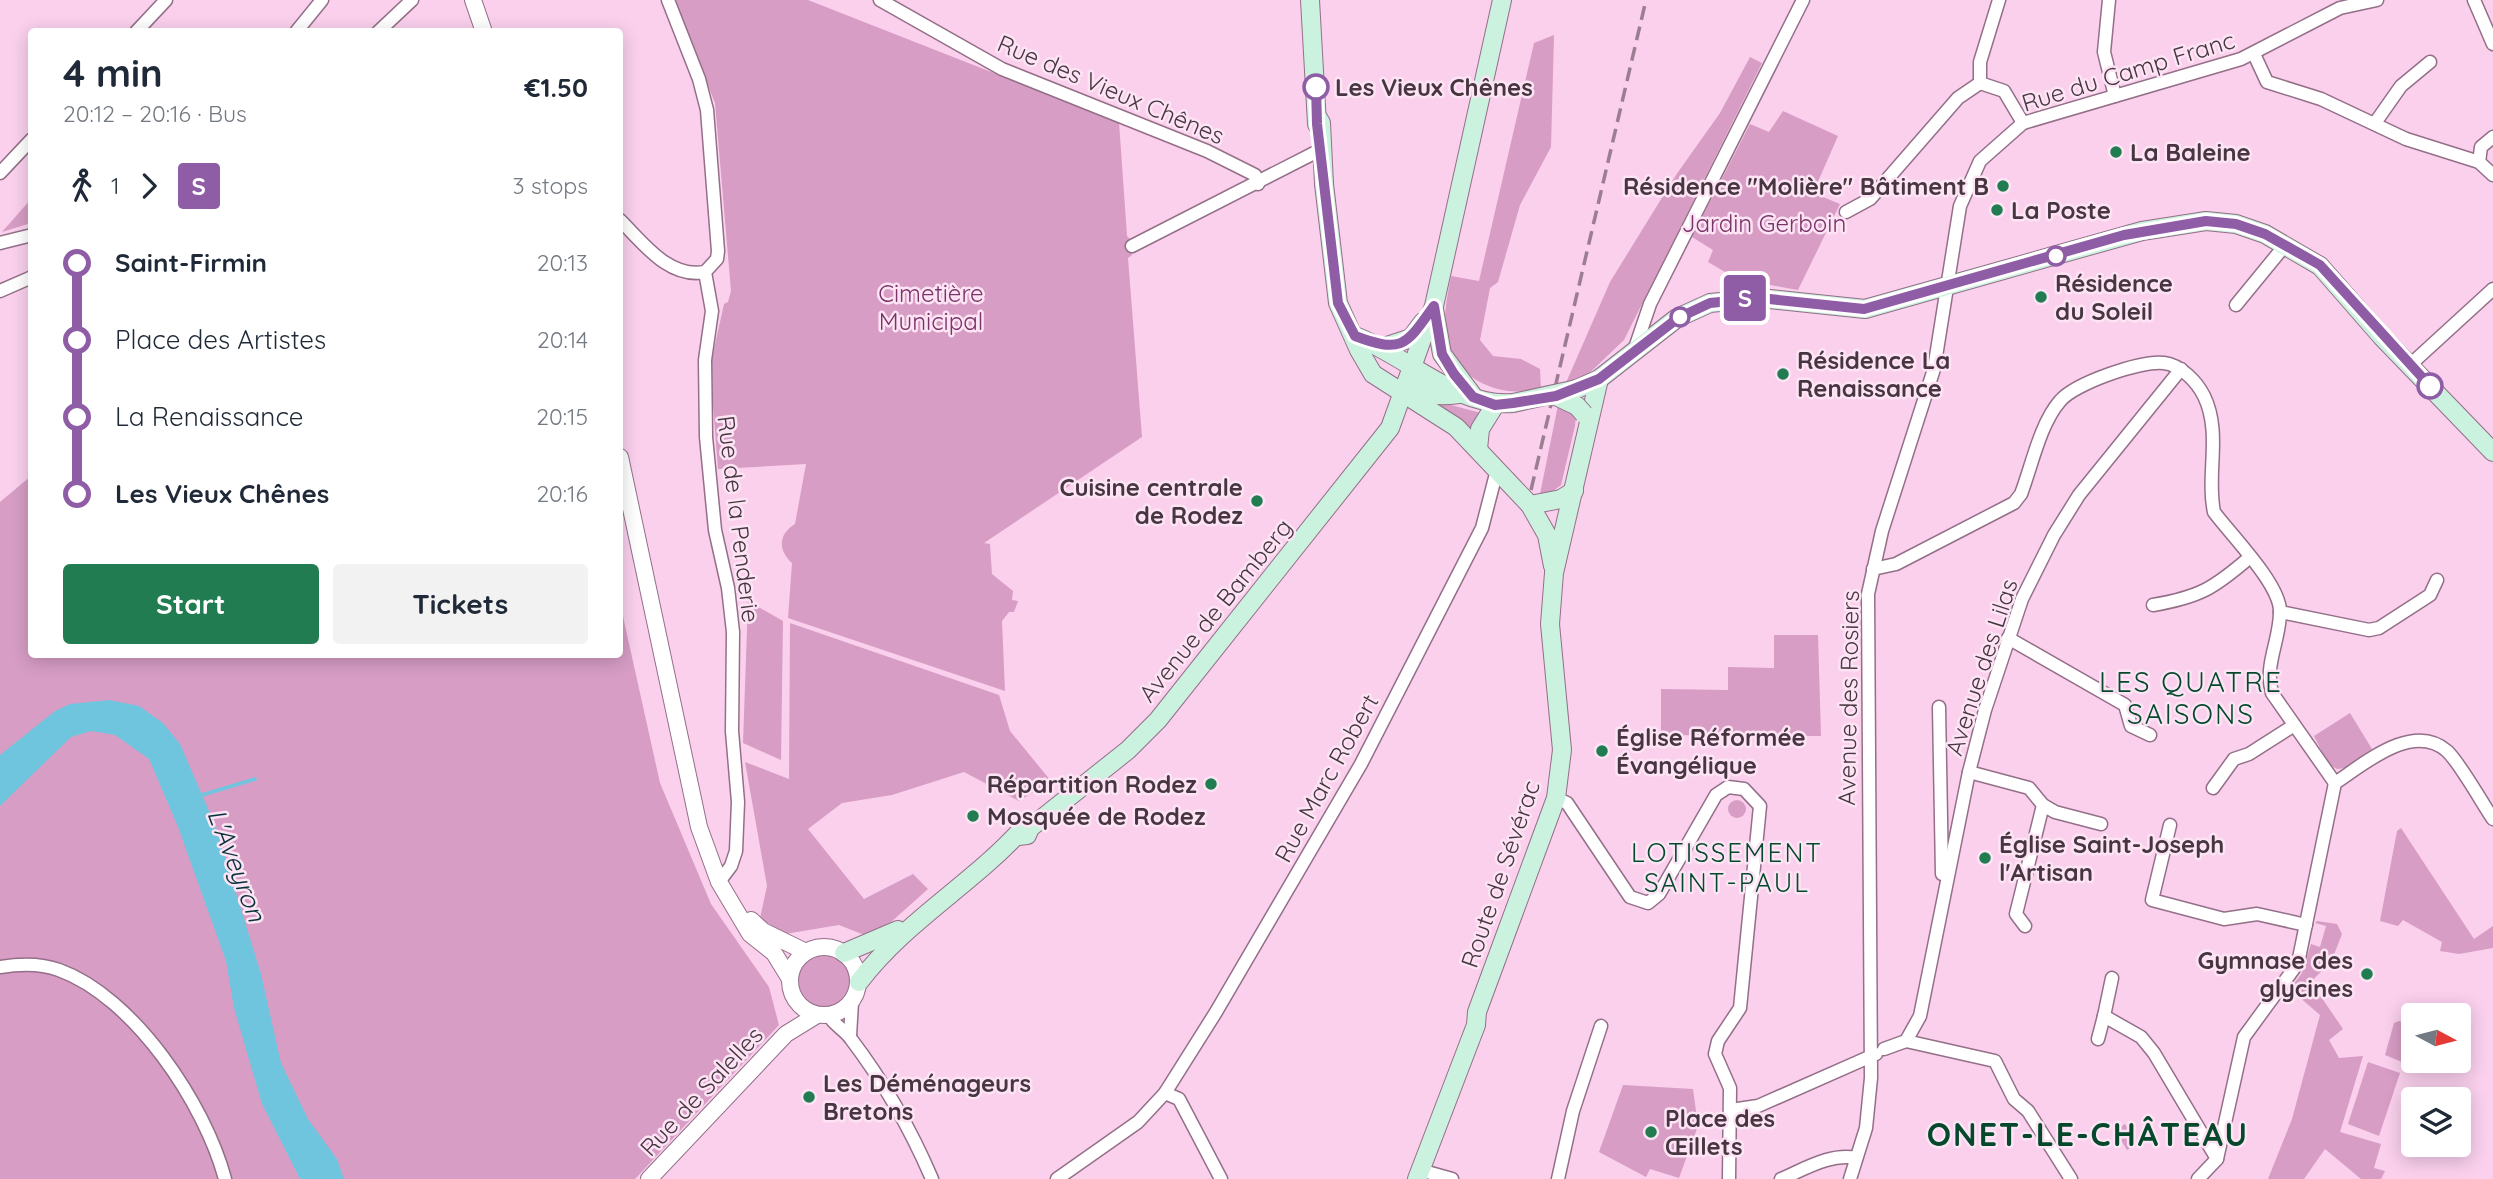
<!DOCTYPE html>
<meta charset="utf-8">
<style>
:root{--surface:#fff;--page:#f2f2f3;--text:#1f2937;--muted:#747a83;--accent:#217c52}
body{margin:0;font-family:Quicksand,sans-serif;background:var(--page);color:var(--text);height:100vh;display:flex;flex-direction:column;font-size:26px;white-space:nowrap}
*{box-sizing:border-box;margin:0}
p{font-size:23px;color:var(--muted)}
.icon{flex:none;width:38px;height:38px;fill:none;stroke:currentColor;stroke-width:2;stroke-linecap:round;stroke-linejoin:round}
.map{position:relative;flex:1;overflow:hidden}
.side{position:absolute;left:28px;top:28px;width:595px;height:630px;display:flex;flex-direction:column;background:var(--surface);border-radius:7px;box-shadow:0 4px 18px #0003}
.side>*{flex:none}
.badge{padding:0 14px;border-radius:5px;font-size:24px;line-height:46px}
.needle{width:46px;rotate:97deg}
.fabs{position:absolute;left:2401px;top:1003px;display:grid;gap:14px}
.fabs a{display:grid;place-items:center;width:70px;height:70px;border-radius:7px;background:var(--surface);box-shadow:0 4px 18px #0003;font-size:35px}
.map>.badge{position:absolute;translate:-50% -50%;box-shadow:0 0 0 4px #fff}
.legs{display:flex;align-items:center;gap:10px;height:77px;padding:0 35px;font-size:23px}
.legs p{margin-inline-start:auto}
.head{display:flex;align-items:center;justify-content:space-between;height:119px;padding:0 35px}
h1{font-size:38px;font-weight:700;line-height:52px}
.button{display:flex;gap:14px;margin-top:auto;padding:14px 35px}
.button a{flex:1;height:80px;border-radius:7px;background:var(--accent);color:#fff;font-size:28px;font-weight:700;line-height:80px;text-align:center}
.button a+a{background:var(--page);color:var(--text)}
ul{padding:0 35px;list-style:none}
li{display:flex;align-items:center;gap:24px;height:77px;font-size:26px}
li i{display:grid;place-items:center;width:10px;height:100%;margin:0 9px;background:currentColor}
li i::after{content:'';width:18px;height:18px;margin:-9px;border:5px solid;border-radius:50%;background:var(--surface)}
li p{margin-inline-start:auto}
li:first-child i{background:linear-gradient(#0000 50%,currentColor 0)}
li:last-child i{background:linear-gradient(currentColor 50%,#0000 0)}
.map>svg:first-child{display:block}
.green{fill:#d79dc5}
.water{fill:#70c5de}
.lines{fill:none;stroke-linecap:round;stroke-linejoin:round}
.stream{stroke:#70c5de;stroke-width:3.5}
.minor-casing{stroke:#946f88;stroke-width:15}
.tertiary-casing{stroke:#946f88;stroke-width:18}
.secondary-casing{stroke:#946f88;stroke-width:20}
.minor{stroke:#fff;stroke-width:12}
.tertiary{stroke:#fff;stroke-width:16}
.secondary{stroke:#cbf2df;stroke-width:18}
.rail{stroke:#9b7e92;stroke-width:3.5;stroke-dasharray:14 7;stroke-linecap:butt}
.secondary-bridge-casing{stroke:#946f88;stroke-width:20;stroke-linecap:butt}
.secondary-bridge{stroke:#cbf2df;stroke-width:18}
.line-1-casing{stroke:#fff;stroke-width:16}
.line-1{stroke:#8f5da6;stroke-width:10}
.stop-1-dot{fill:#fff;stroke:#8f5da6;stroke-width:3.5}
.poi-dot{fill:#217c52;stroke:#fde4f4;stroke-width:2.5}
.labels{text-anchor:middle;dominant-baseline:central;stroke-width:5;stroke-linejoin:round;paint-order:stroke}
.street-label{font-size:24px;fill:#473641;stroke:#fde4f4}
.stop-label{font-size:24px;font-weight:bold;fill:#473641;stroke:#fde4f4;text-anchor:start}
.poi-label{font-size:24px;font-weight:bold;fill:#473641;stroke:#fde4f4;text-anchor:start}
.park-label{font-size:24px;fill:#7b3469;stroke:#fde4f4}
.neighbourhood-label{font-size:26px;letter-spacing:2px;fill:#05482c;stroke:#fde4f4}
.water-label{font-size:26px;font-style:italic;fill:#07323c;stroke:#fde4f4}
.quarter-label{font-size:28px;letter-spacing:2px;fill:#05482c;stroke:#fde4f4}
.district-label{font-size:32px;font-weight:bold;letter-spacing:2px;fill:#05482c;stroke:#fde4f4}
</style>
<div class="map">
<svg width="2493" height="1179" viewBox="0 0 2493 1179">
<rect width="100%" height="100%" fill="#fad0ed"/>
<g class="green">
<path d="M674,0H808L1119,122L1127,236L1131,240L1132,255L1128,258L1142,437L984,543L990,544L992,574L1013,591L1012,600L1018,601L1014,612H1009L1002,621L1005,691L788,618L792,563C777,549 779,534 795,524L806,464L718,469L710,367L724,304L728,302L731,291L715,103Z"/>
<path d="M1554,35L1551,147L1520,205L1498,282L1490,288L1480,340L1493,356L1521,359L1540,369L1541,390C1498,398 1452,380 1446,331C1443,313 1448,294 1451,276L1479,281L1534,43Z"/>
<path d="M1750,57L1762,63L1624,340L1581,381L1565,385L1610,282L1676,175L1720,113Z"/>
<path d="M1783,111L1838,136L1813,193L1840,204L1798,290L1737,279L1708,262L1713,250L1692,237L1750,124L1769,132Z"/>
<path d="M31,199V223L2,232Z"/>
<path d="M1436,401L1481,413L1473,432L1435,405Z"/>
<path d="M1558,405L1576,417L1575,426L1561,485L1548,495L1540,494Z"/>
<path d="M31,476L32,654H620V603L660,783L711,904L769,987L779,1025L635,1179H0V502Z"/>
<path d="M748,601L783,621L781,760L743,743Z"/>
<path d="M790,623L999,695L1010,731L1051,781L1019,801L964,772L892,795L842,803L808,829L864,899L913,874L928,889L891,922L867,936L839,925L785,934L760,918L767,886L745,762L789,779Z"/>
<path d="M1774,635H1818L1821,736L1661,735V689L1728,690V667L1774,668Z"/>
<path d="M2350,713L2372,749L2346,768L2337,769L2328,764L2314,736Z"/>
<circle cx="1737" cy="809" r="9"/>
<path d="M2401,828L2474,939L2493,926V948L2459,954L2440,951L2442,942L2403,920L2398,926L2380,921L2397,831Z"/>
<path d="M2317,921L2337,924L2342,934L2332,960L2311,982L2343,1029L2329,1040L2339,1058L2363,1056L2340,1132L2381,1144L2374,1168L2385,1171L2381,1179H2361L2325,1149L2304,1179H2268L2292,1119L2320,1015L2290,989L2302,973L2311,944L2320,947L2326,926L2315,923Z"/>
<circle cx="825" cy="981" r="27"/>
<path d="M2399,1021L2413,1026L2406,1061L2402,1062L2385,1055L2394,1023Z"/>
<path d="M2368,1062L2400,1073L2379,1136L2348,1124Z"/>
<path d="M1623,1085L1693,1089L1698,1126L1679,1178L1650,1169L1646,1177L1599,1152Z"/>
<path d="M2125,1124L2137,1144L2127,1150L2115,1130Z"/>
</g>
<path class="water" d="M109,700L139,706L163,723L180,744L215,825L261,974L281,1063L308,1119L337,1159L344,1179H300L262,1104L234,1008L226,961L178,827L149,759L115,735L91,731L71,737L0,806V755L55,711L70,704Z"/>
<g class="lines">
<path class="stream" d="M202,795L255,779"/>
<g class="minor-casing">
<g id="minor">
<path d="M668,0L699,79L707,110L718,251L717,259L705,272L712,311L705,360L706,437L715,530L728,588L733,632L732,731L738,802L736,851L731,866L719,882"/>
<path d="M880,0L1002,69L1207,151L1255,175L1258,184"/>
<path d="M2109,0L2104,52L2115,96"/>
<path d="M2474,0L2493,44"/>
<path d="M136,32L166,0"/>
<path d="M296,32L322,0"/>
<path d="M378,32L412,0"/>
<path d="M2254,54L2267,82L2321,99L2406,139L2479,162"/>
<path d="M1980,83V62L1999,0"/>
<path d="M1980,83L2004,91L2023,123"/>
<path d="M2375,123L2401,86L2430,62"/>
<path d="M2479,162L2481,147L2493,137"/>
<path d="M2479,162L2493,175"/>
<path d="M0,173L32,139"/>
<path d="M1846,212L1870,199L1958,98L1980,83"/>
<path d="M620,220C643,243 669,279 705,272"/>
<path d="M0,243L32,235"/>
<path d="M1132,246L1322,149"/>
<path d="M0,291L32,277"/>
<path d="M2236,305L2286,244"/>
<path d="M1634,351L1650,304L1803,0"/>
<path d="M2410,365L2493,289"/>
<path d="M1873,569L1896,564L2014,503L2021,494C2032,465 2040,424 2060,401C2075,383 2142,360 2164,363C2181,365 2197,382 2204,396C2222,433 2206,474 2214,512C2231,535 2281,585 2280,612C2280,641 2264,664 2272,693L2335,783"/>
<path d="M2153,605C2200,597 2214,588 2249,558"/>
<path d="M2280,612L2369,630L2379,628L2430,595L2437,580"/>
<path d="M2008,638L2125,705L2131,726L2150,735"/>
<path d="M1939,707L1942,874"/>
<path d="M1969,772L2029,788L2043,805L2016,914L2025,926"/>
<path d="M2213,788L2234,759L2249,754L2293,726"/>
<path d="M1556,798L1567,803L1630,897L1648,903L1659,894L1716,795L1728,787L1744,789L1760,806L1740,1008L1718,1041L1715,1054L1730,1088L1729,1179"/>
<path d="M2043,805L2055,812L2101,824"/>
<path d="M2170,825L2152,900L2224,919L2257,914L2306,925"/>
<path d="M0,967C19,964 40,963 59,970C134,997 205,1104 225,1179"/>
<path d="M2112,978L2104,1016L2141,1037L2154,1053L2217,1159"/>
<path d="M829,1016C835,1026 845,1030 851,1039C883,1081 911,1130 932,1179"/>
<path d="M850,1036L852,1002"/>
<path d="M2098,1039L2104,1016"/>
<path d="M1906,1041L1995,1061L2014,1099L2028,1111L2071,1179"/>
<path d="M1884,1049L1906,1041L1920,1016L1969,772L1985,710L2022,599L2054,535L2079,495L2181,369"/>
<path d="M1165,1093L1179,1099L1221,1179"/>
<path d="M1731,1110L1758,1106L1876,1054"/>
<path d="M1420,1170L1452,1179"/>
<path d="M1057,1179L1138,1122L1165,1093L1216,1012L1361,764L1482,528L1497,470"/>
<path d="M1558,1179L1573,1111L1601,1026"/>
<path d="M1781,1179C1805,1169 1830,1153 1856,1158"/>
<path d="M1850,1179L1866,1128L1871,1078L1868,594L1882,531L1934,369L1960,206L1980,161L2023,123L2241,59L2340,8L2377,0"/>
<path d="M2198,1179L2217,1159L2244,1037L2298,963L2335,783C2364,764 2413,721 2447,751C2460,763 2482,803 2493,819"/>
</g>
</g>
<g class="tertiary-casing">
<g id="tertiary">
<path d="M473,0L484,32"/>
<path d="M620,457L699,827L719,882L750,934L774,953L790,979"/>
<path d="M751,920L763,931L806,952"/>
<circle cx="824" cy="981" r="34"/>
<path d="M649,1179L786,1034L817,1015"/>
</g>
</g>
<g class="secondary-casing">
<g id="secondary">
<path d="M1310,0L1317,124L1320,129"/>
<path d="M1318,118L1321,123L1324,184L1338,303L1359,350L1373,374L1456,427L1530,505L1547,535L1553,566"/>
<path d="M1434,309L1442,354L1473,396"/>
<path d="M1355,336C1407,356 1457,408 1513,403"/>
<path d="M1384,347L1411,338L1423,322"/>
<path d="M1409,383C1426,396 1438,397 1459,394"/>
<path d="M1577,389L1599,379L1677,318L1710,303L1760,298L1865,309L2142,231L2206,221L2236,224L2265,234L2320,266L2382,337L2493,452"/>
<path d="M1478,449L1480,429L1495,405"/>
<path d="M1530,505L1561,499L1574,491"/>
<path d="M1018,836L1027,835L1030,828L1128,750L1158,720L1390,428L1434,306L1502,0"/>
<path d="M844,953L898,930"/>
<path d="M859,982C905,921 974,883 1023,828"/>
<path d="M1417,1179L1476,1025L1477,1012L1556,798L1562,750L1550,624L1554,573L1599,379"/>
</g>
</g>
<use href="#minor" class="minor"/>
<use href="#tertiary" class="tertiary"/>
<use href="#secondary" class="secondary"/>
<path class="rail" d="M1531,490L1646,0"/>
<g class="secondary-bridge-casing">
<g id="secondary-bridge">
<path d="M1556,396L1577,406L1584,414"/>
<path d="M1513,403L1577,389"/>
</g>
</g>
<use href="#secondary-bridge" class="secondary-bridge"/>
</g>
<g class="lines">
<g class="line-1-casing">
<path id="line-1" d="M1316,87L1317,124L1338,303L1355,336C1403,354 1406,345 1434,306L1442,354L1454,374L1473,397L1495,405L1513,403L1556,396L1599,379L1678,318L1710,303L1760,298L1864,309L2124,235L2206,221L2236,224L2265,234L2320,265L2430,386"/>
</g>
<use href="#line-1" class="line-1"/>
</g>
<g class="stop-1-dot">
<circle cx="1316" cy="87" r="12"/>
<circle cx="2056" cy="256" r="9"/>
<circle cx="1680" cy="317" r="9"/>
<circle cx="2430" cy="386" r="12"/>
</g>
<g class="poi-dot">
<circle cx="2116" cy="152" r="7"/>
<circle cx="2003" cy="186" r="7"/>
<circle cx="1997" cy="210" r="7"/>
<circle cx="2041" cy="297" r="7"/>
<circle cx="1783" cy="374" r="7"/>
<circle cx="1257" cy="501" r="7"/>
<circle cx="1602" cy="751" r="7"/>
<circle cx="1211" cy="784" r="7"/>
<circle cx="973" cy="816" r="7"/>
<circle cx="1985" cy="858" r="7"/>
<circle cx="2367" cy="974" r="7"/>
<circle cx="809" cy="1097" r="7"/>
<circle cx="1651" cy="1132" r="7"/>
</g>
<g class="labels">
<g class="street-label">
<text transform="translate(2128 71) rotate(-17)">Rue du Camp Franc</text>
<text transform="translate(1111 89) rotate(23)">Rue des Vieux Chênes</text>
<text transform="translate(739 519) rotate(83)">Rue de la Penderie</text>
<text transform="translate(1215 610) rotate(-51)">Avenue de Bamberg</text>
<text transform="translate(1981 667) rotate(-72)">Avenue des Lilas</text>
<text transform="translate(1848 698) rotate(-89)">Avenue des Rosiers</text>
<text transform="translate(1326 778) rotate(-61)">Rue Marc Robert</text>
<text transform="translate(1500 874) rotate(-71)">Route de Sévérac</text>
<text transform="translate(701 1091) rotate(-47)">Rue de Salelles</text>
</g>
<g class="stop-label">
<text x="1335" y="87">Les Vieux Chênes</text>
</g>
<g class="poi-label">
<text x="2130" y="152">La Baleine</text>
<text x="1989" y="186" text-anchor="end">Résidence "Molière" Bâtiment B</text>
<text x="2011" y="210">La Poste</text>
<text x="2055" y="283">Résidence<tspan x="2055" dy="28">du Soleil</tspan></text>
<text x="1797" y="360">Résidence La<tspan x="1797" dy="28">Renaissance</tspan></text>
<text x="1243" y="487" text-anchor="end">Cuisine centrale<tspan x="1243" dy="28">de Rodez</tspan></text>
<text x="1616" y="737">Église Réformée<tspan x="1616" dy="28">Évangélique</tspan></text>
<text x="1197" y="784" text-anchor="end">Répartition Rodez</text>
<text x="987" y="816">Mosquée de Rodez</text>
<text x="1999" y="844">Église Saint-Joseph<tspan x="1999" dy="28">l'Artisan</tspan></text>
<text x="2353" y="960" text-anchor="end">Gymnase des<tspan x="2353" dy="28">glycines</tspan></text>
<text x="823" y="1083">Les Déménageurs<tspan x="823" dy="28">Bretons</tspan></text>
<text x="1665" y="1118">Place des<tspan x="1665" dy="28">Œillets</tspan></text>
</g>
<g class="park-label">
<text x="1764" y="223">Jardin Gerboin</text>
<text x="931" y="293">Cimetière<tspan x="931" dy="28">Municipal</tspan></text>
</g>
<g class="neighbourhood-label">
<text x="1727" y="852">LOTISSEMENT<tspan x="1727" dy="30">SAINT-PAUL</tspan></text>
</g>
<g class="water-label">
<text transform="translate(237 865) rotate(69)">L'Aveyron</text>
</g>
<g class="quarter-label">
<text x="2191" y="681">LES QUATRE<tspan x="2191" dy="32">SAISONS</tspan></text>
</g>
<g class="district-label">
<text x="2088" y="1134">ONET-LE-CHÂTEAU</text>
</g>
</g>
</svg>
<div class="fabs">
<a><svg class="needle" viewBox="-14 -14 28 28"><path d="M0-13l5 13h-10z" fill="#e53935"/><path d="M0 13l5-13h-10z" fill="#747a83"/></svg></a>
<a><svg class="icon" aria-label="layers" viewBox="0 0 24 24"><path d="M12 4l9 5-9 5-9-5zM3 14l9 5 9-5"/></svg></a>
</div>
<b class="badge" style="left:1745px;top:298px;background:#8f5da6;color:#fff">S</b>
<section class="side">
<div class="head"><div><h1>4 min</h1><p>20:12 – 20:16 · Bus</p></div><b>€1.50</b></div>
<div class="legs"><svg class="icon" aria-label="walk" viewBox="0 0 24 24"><circle cx="13" cy="4" r="2"/><path d="M13 8l-2 6 4 7M11 14l-3 7M7 12l3-4h3l4 4"/></svg>1<svg class="icon" aria-label="forward" viewBox="0 0 24 24"><path d="M9 5l7 7-7 7"/></svg><b class="badge" style="background:#8f5da6;color:#fff">S</b><p>3 stops</p></div>
<ul>
<li><i style="color:#8f5da6"></i><b>Saint-Firmin</b><p>20:13</p></li>
<li><i style="color:#8f5da6"></i><span>Place des Artistes</span><p>20:14</p></li>
<li><i style="color:#8f5da6"></i><span>La Renaissance</span><p>20:15</p></li>
<li><i style="color:#8f5da6"></i><b>Les Vieux Chênes</b><p>20:16</p></li>
</ul>
<div class="button"><a>Start</a><a>Tickets</a></div>
</section>
</div>
